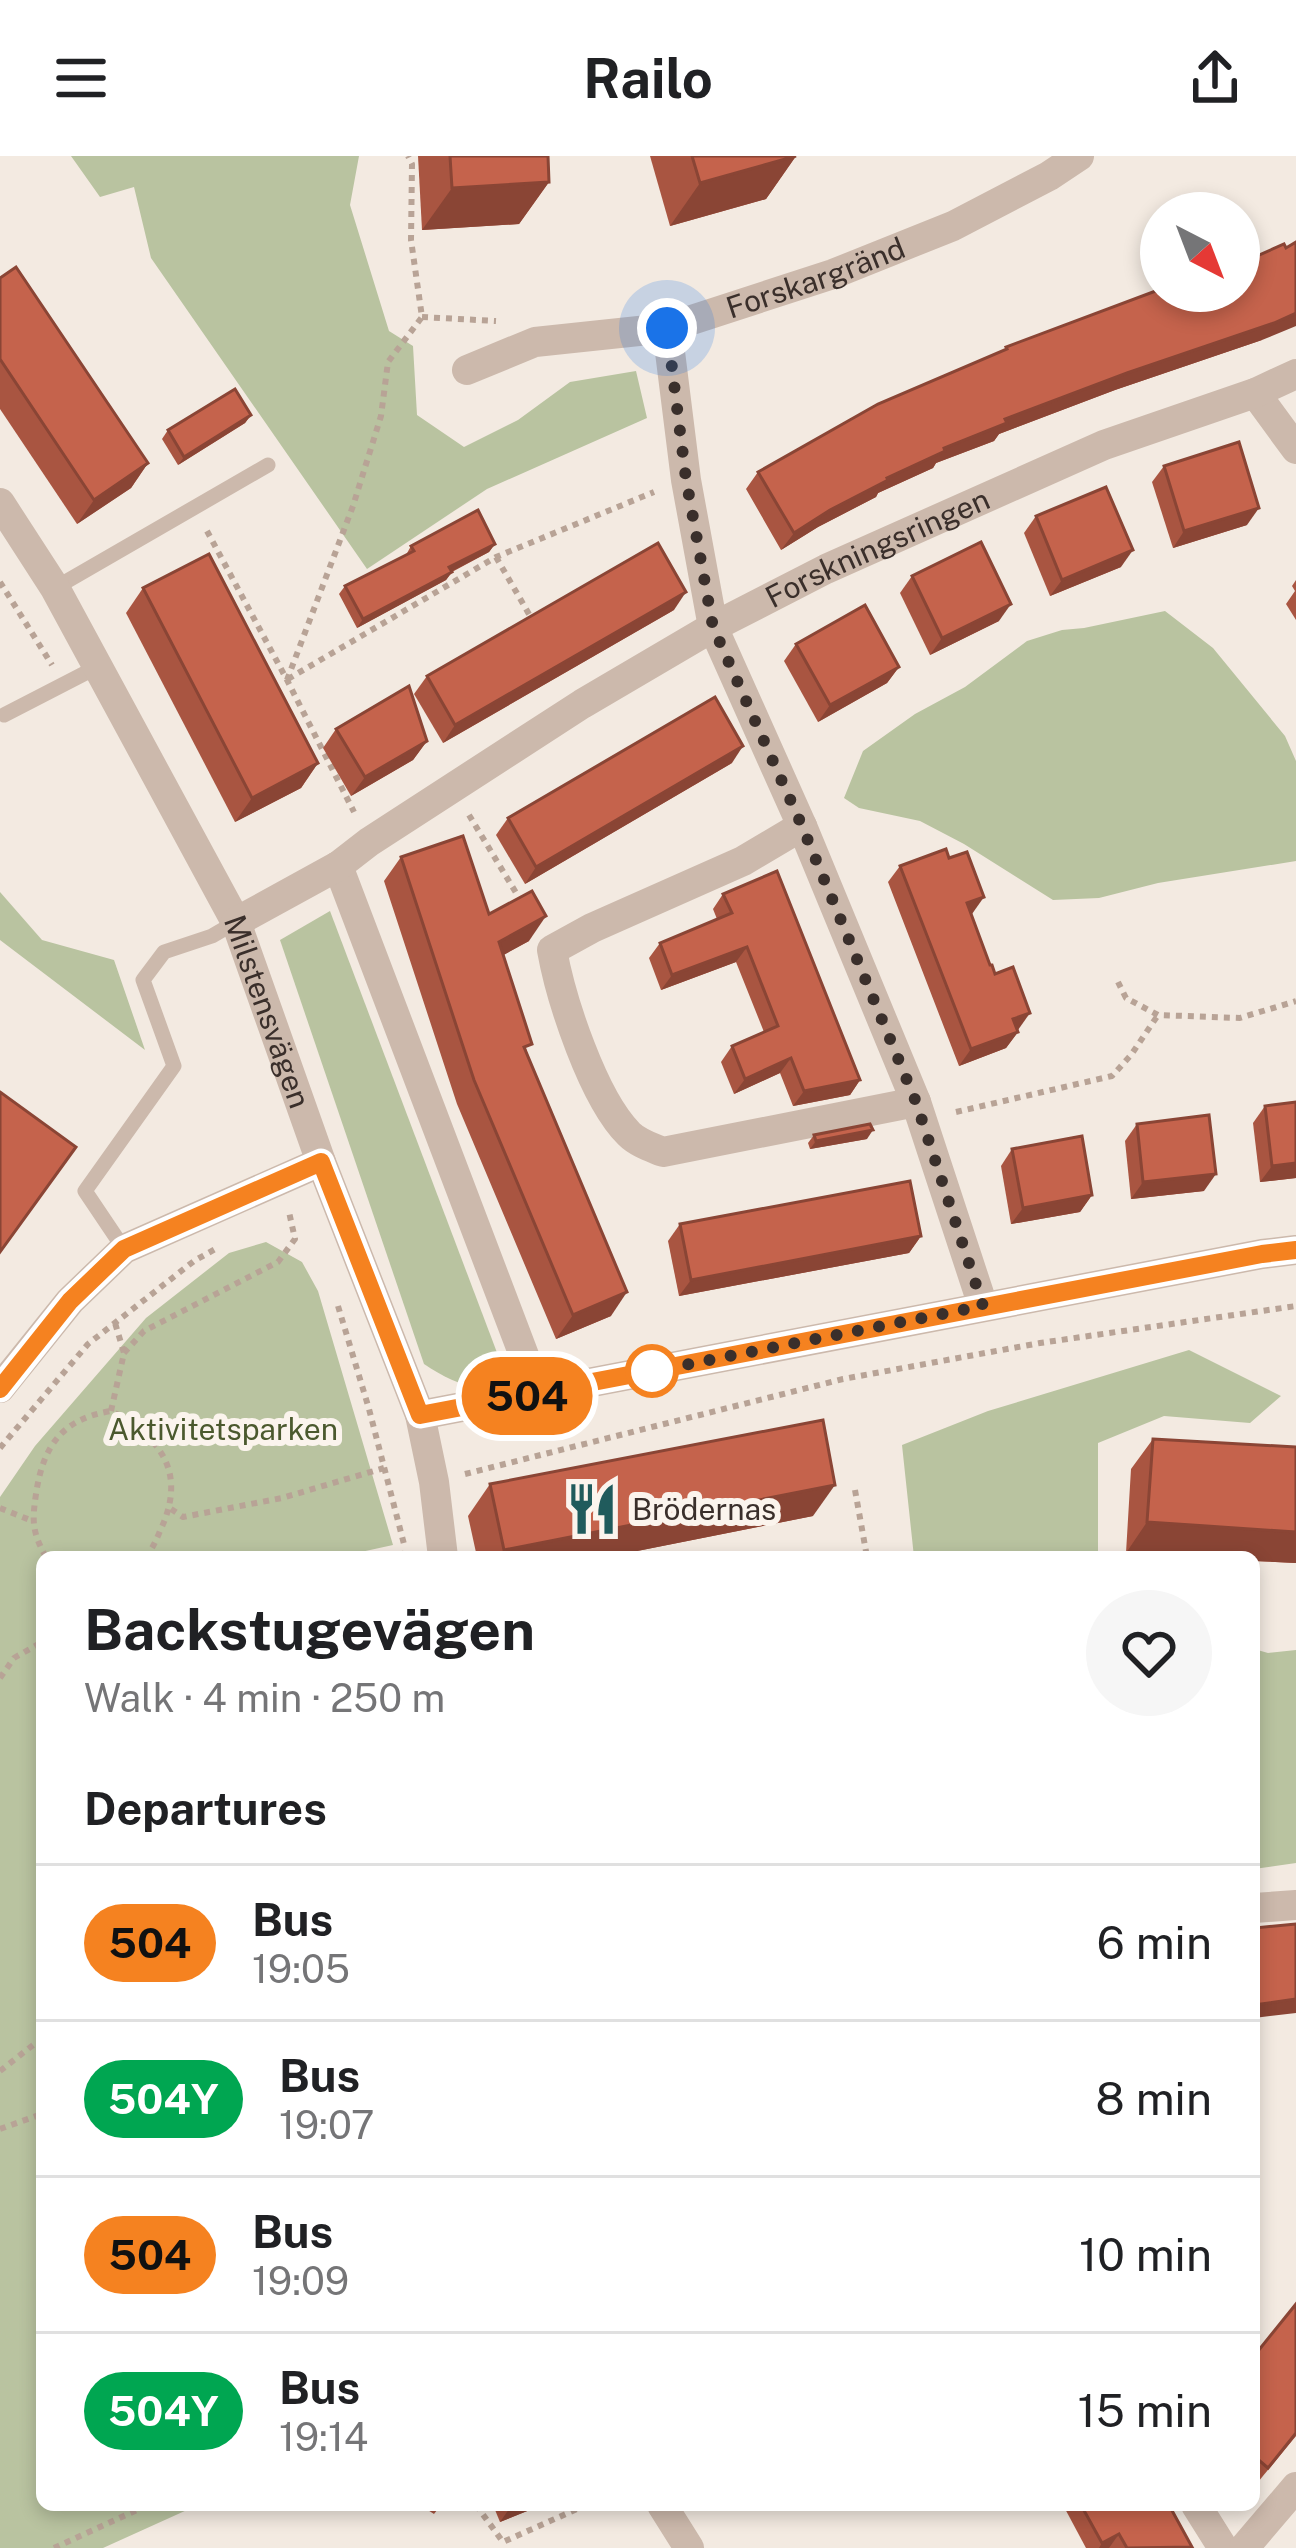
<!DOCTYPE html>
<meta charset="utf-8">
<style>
:root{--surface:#fff;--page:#f6f6f6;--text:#202124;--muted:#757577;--line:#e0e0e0}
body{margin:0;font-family:"Public Sans",sans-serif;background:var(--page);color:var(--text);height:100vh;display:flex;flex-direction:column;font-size:45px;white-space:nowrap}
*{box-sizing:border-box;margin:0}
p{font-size:39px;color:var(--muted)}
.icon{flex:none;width:66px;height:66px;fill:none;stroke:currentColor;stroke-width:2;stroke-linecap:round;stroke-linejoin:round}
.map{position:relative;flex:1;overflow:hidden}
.panel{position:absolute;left:36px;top:1395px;width:1224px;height:960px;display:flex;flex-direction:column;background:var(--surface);border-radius:18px;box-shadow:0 6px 18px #0003}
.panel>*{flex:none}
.badge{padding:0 24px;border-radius:39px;font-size:42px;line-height:78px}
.needle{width:78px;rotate:138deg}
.buttons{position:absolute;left:1140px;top:36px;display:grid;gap:24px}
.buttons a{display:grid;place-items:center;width:120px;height:120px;border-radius:50%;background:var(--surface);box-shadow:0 6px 18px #0003;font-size:60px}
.you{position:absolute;width:60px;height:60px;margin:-30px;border:9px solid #fff;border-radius:50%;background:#1a73e8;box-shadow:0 0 0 18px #1a73e833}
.map>.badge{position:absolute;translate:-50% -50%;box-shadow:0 0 0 6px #fff}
h2{padding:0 48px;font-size:45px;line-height:108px}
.round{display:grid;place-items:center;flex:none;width:126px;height:126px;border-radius:63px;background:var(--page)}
.overview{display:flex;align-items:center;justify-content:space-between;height:204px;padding:0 48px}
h1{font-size:57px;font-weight:700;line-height:90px}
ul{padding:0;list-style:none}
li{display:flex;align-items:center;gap:36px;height:156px;padding:0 48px;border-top:3px solid var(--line)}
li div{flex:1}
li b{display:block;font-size:45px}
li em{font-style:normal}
li .badge{min-width:132px;font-weight:700;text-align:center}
header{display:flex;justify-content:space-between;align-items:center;height:156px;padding:0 48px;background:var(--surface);font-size:54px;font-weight:700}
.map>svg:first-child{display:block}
.green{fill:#b9c3a0}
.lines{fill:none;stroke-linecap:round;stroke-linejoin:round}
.path{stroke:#b8a396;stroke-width:6;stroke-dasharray:6 6;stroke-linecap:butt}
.service{stroke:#ccb9ac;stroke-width:15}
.minor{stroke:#ccb9ac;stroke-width:30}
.wall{fill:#a95541}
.shaded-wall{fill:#8a4535}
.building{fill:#c5634c;stroke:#8a4535;stroke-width:3}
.line-casing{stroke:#fff;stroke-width:27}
.line{stroke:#f58220;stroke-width:18}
.walk{stroke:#3a2f2b;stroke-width:12;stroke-dasharray:0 21.6}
.stop-dot{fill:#fff;stroke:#f58220;stroke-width:6}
.labels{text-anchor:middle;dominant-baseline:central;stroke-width:12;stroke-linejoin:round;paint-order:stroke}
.street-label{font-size:30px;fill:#3a2f2b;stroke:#fbf4ed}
.park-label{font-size:30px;fill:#4b592e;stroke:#fbf4ed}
.poi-label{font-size:30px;fill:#3a2f2b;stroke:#fbf4ed;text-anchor:start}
</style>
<header><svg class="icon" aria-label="menu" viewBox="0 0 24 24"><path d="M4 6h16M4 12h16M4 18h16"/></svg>Railo<svg class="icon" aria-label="share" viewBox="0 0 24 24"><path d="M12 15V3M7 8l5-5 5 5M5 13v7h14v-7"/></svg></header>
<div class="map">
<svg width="1296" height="2392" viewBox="0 0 1296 2392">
<rect width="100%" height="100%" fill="#f3eae1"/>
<g class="green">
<path d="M71,0H359L350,49L389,175L413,190L417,259L464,291L518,264L570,226L636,215L647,262L487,333L367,413L151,102L134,31L100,41Z"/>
<path d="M1165,455L1213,492L1285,580L1296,605V705L1158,727L1099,742L1053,744L964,688L920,665L859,652L844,642L863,595L915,558L965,531L1027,485L1062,474L1084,472Z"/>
<path d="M0,736L42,784L114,804L145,894L0,784Z"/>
<path d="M330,755L507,1223C475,1238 451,1226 424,1208L280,784Z"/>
<path d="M266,1086L302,1106L318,1135L393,1389L338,1401H42V2349H198L103,2392H0V1341L35,1290L146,1162L229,1097Z"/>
<path d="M1189,1194L1281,1240L1250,1267L1164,1260L1098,1287V1401H914L902,1289L988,1255Z"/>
<path d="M1254,1493L1268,1497L1296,1494V1707L1254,1713Z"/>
</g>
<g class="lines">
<g class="path">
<path d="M422,161L496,165"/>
<path d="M207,375L287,524L354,656"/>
<path d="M496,401L533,465"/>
<path d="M0,426L52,509"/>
<path d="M288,523L496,401L654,336"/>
<path d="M287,524L353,350L381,260L388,206L422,161L411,84L412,8L408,0"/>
<path d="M469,659L521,745"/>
<path d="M1118,826L1126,842L1158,859L1240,862L1296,845"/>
<path d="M956,956L1112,920L1131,899L1158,859"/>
<path d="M338,1150L369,1253L405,1392"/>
<path d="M124,1197L144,1175L278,1106L295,1083L289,1056"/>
<path d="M111,1255L124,1197L115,1167"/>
<path d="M0,1292L88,1188L194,1105L217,1092"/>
<path d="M465,1318L843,1223L1040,1187L1296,1150"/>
<path d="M855,1334L867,1401"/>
<path d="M0,1352L30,1364"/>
<path d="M171,1353L183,1361L282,1342L384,1312"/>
<path d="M46,1401C32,1376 32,1365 36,1338C43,1291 61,1263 111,1255C163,1283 187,1318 160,1375C156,1385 152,1393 146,1401"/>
<path d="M386,1401L407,1397"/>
<path d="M0,1522L14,1502L42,1486"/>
<path d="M0,1915L42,1882"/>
<path d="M0,1973L42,1958"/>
<path d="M476,2349L503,2386L586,2349"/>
<path d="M54,2392L148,2349"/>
</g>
<g class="service">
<path d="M55,432L268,309"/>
<path d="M4,559L99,510"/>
<path d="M124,1093L85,1035L174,910L143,824L164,796L212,780L236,766"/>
</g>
<g class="minor">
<path d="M667,172L686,324L713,471L802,670L916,946L983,1150"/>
<path id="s1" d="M467,214L535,186L667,172L833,118L953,70L1049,20L1079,0"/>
<path d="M1255,237L1296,293"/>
<path id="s2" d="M0,347L55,432L236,766L321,1006L420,1259L434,1326L443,1401"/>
<path d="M802,670L743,705L592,772L552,794C561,844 593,942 629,978C638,987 651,991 663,996L916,946"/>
<path d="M338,710L525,1202L531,1239"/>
<path id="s3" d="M236,766L338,710L369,686L582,548L713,471L826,413L1104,289L1255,237L1296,218"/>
<path d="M0,1232L70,1145L124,1093L321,1006"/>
<path d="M420,1259L1262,1098L1296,1094"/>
<path d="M1254,1752L1296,1749"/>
<path d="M662,2349L689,2392"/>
<path d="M1196,2349L1223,2392"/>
<path d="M1244,2392L1296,2331"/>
</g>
</g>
<g class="wall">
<path d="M418,0H548L549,26L519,68L422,74Z"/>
<path d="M650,0H796L766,43L670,70Z"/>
<path d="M0,122L148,307L131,332L77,368L0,253Z"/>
<path d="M1262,184L1115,234L999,278L994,285L936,307L933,312L878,337L876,341L818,371L781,394L746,333L758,316L1004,194L1006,191Z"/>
<path d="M251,259L245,267L178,309L162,283L168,274Z"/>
<path d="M1164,310L1247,369L1173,392L1152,326Z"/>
<path d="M1036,360L1121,411L1050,440L1024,377Z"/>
<path d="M495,388L489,396L452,416L446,424L357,472L339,438L345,430L406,399L411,390Z"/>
<path d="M912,420L999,465L930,499L900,437Z"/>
<path d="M1296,424V464L1286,448L1295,435L1292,430Z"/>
<path d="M143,432L318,607L301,632L235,666L126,457Z"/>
<path d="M674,454L443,587L414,538L427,520Z"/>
<path d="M796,488L899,511L887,527L818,566L784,505Z"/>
<path d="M336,573L427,585L413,604L351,640L323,592Z"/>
<path d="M732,607L525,728L496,679L508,662Z"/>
<path d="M401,701L529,785L503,799L527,896L611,1160L556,1183L457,948L384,725Z"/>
<path d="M900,710L971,758L990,809L1018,876L1006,892L959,910L888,726Z"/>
<path d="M723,738L860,924L850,939L793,950L780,917L734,938L721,906L732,890L764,876L736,806L661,834L649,802L660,787L717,763L713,753Z"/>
<path d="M1296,946V1022L1260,1026L1253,967L1265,950Z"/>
<path d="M1137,968L1204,1035L1131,1043L1125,985Z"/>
<path d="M814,979L867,983L810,993L808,987Z"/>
<path d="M1012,993L1092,1039L1080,1056L1011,1068L1001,1010Z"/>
<path d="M680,1068L921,1080L909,1097L679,1140L668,1085Z"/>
<path d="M1153,1283L1296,1407L1254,1405V1401L1126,1397L1131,1313Z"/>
<path d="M490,1328L813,1360L607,1401H477L468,1360Z"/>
<path d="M1254,2200L1296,2280L1258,2326L1254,2323Z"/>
<path d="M420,2349H441L434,2358Z"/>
<path d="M493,2349H542L500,2366Z"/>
<path d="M1063,2349H1169L1191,2392H1086Z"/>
</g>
<g class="shaded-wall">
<path d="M796,0L766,43L670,70L700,27Z"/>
<path d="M549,26L519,68L422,74L452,32Z"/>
<path d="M1296,157V170L1262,184L1115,234L999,278L994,285L936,307L933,312L878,337L876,341L818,371L781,394L794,377L830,354L944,292L1005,263L1127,217Z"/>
<path d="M251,259L245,267L178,309L184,301Z"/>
<path d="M148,307L131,332L77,368L94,344Z"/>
<path d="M1259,352L1247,369L1173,392L1184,375Z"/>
<path d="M495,388L489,396L443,420L449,411Z"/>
<path d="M1133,394L1121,411L1050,440L1062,424Z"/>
<path d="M452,416L446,424L357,472L363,463Z"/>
<path d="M686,436L674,454L443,587L455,569Z"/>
<path d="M1011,448L999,465L930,499L942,482Z"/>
<path d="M899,511L887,527L818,566L830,549Z"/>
<path d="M427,585L413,604L351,640L365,621Z"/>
<path d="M743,590L732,607L525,728L536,711Z"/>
<path d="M318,607L301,632L235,666L252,642Z"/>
<path d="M984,741L972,758L967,747Z"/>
<path d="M546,760L529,785L482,811L499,786Z"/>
<path d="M747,791L736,806L661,834L672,819Z"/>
<path d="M1030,857L1018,874L1002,880L1013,863Z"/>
<path d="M1018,876L1006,892L959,910L971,893Z"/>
<path d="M791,902L780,917L734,938L745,923Z"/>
<path d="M860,924L850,939L793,950L804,935Z"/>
<path d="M873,974L867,983L810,993L816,985Z"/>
<path d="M1296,1007V1022L1260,1026L1272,1010Z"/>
<path d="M1216,1018L1204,1035L1131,1043L1143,1026Z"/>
<path d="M1092,1039L1080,1056L1011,1068L1023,1052Z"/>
<path d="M921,1080L909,1097L679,1140L691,1124Z"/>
<path d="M627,1136L611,1160L556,1183L573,1159Z"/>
<path d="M835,1329L813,1360L607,1401H500L504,1394Z"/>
<path d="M1147,1366L1296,1376V1407L1254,1405V1401H1194L1126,1397Z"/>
<path d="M1296,1843V1857L1254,1862V1849Z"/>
<path d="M512,2349H542L500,2366Z"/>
<path d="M1119,2378L1109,2392H1099L1102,2387Z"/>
</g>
<g class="building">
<path d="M450,0H548L549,26L452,32Z"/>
<path d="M692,0H796L700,27Z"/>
<path d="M1296,86V157L1274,167L1127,217L1005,263L1007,267L944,292L945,295L887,322L888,324L830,354L794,377L758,316L878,248L1007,193L1006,191L1161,133V135H1239V108L1284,88L1286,92Z"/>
<path d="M16,111L148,307L94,344L0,203V122Z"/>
<path d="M235,233L251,259L184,301L168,274Z"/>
<path d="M1239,286L1259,352L1184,375L1164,310Z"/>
<path d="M1106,331L1133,394L1062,424L1036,360Z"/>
<path d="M478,354L495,388L449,411L452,416L363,463L345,430L414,395L411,390Z"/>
<path d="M981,386L1011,448L942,482L912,420Z"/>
<path d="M658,387L686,436L455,569L427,520Z"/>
<path d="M209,398L318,607L252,642L143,432Z"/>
<path d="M865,449L899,511L830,549L796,488Z"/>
<path d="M409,530L427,585L365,621L336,573Z"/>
<path d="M715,541L743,590L536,711L508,662Z"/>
<path d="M463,680L489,758L532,735L546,760L499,786L532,888L524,891L627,1136L573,1159L474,924L401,701Z"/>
<path d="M946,693L949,702L967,696L984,741L967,747L990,809H992L995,818L1013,811L1030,857L1013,863L1018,876L971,893L900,710Z"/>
<path d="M777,715L860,924L804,935L791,902L745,923L732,890L778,870L747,791L672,819L660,787L732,757L723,738Z"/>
<path d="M0,936L76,991L0,1096Z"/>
<path d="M1296,946V1007L1272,1010L1265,950Z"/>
<path d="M1209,959L1216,1018L1143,1026L1137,968Z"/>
<path d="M870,968L873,974L816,985L814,979Z"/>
<path d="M1082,980L1092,1039L1023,1052L1012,993Z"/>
<path d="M910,1025L921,1080L691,1124L680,1068Z"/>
<path d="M823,1264L835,1329L504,1394L490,1328Z"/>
<path d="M1153,1283L1296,1291V1376L1147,1366Z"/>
<path d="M1296,1768V1843L1254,1849V1772Z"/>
<path d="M1296,2148V2277L1268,2312L1254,2300V2242L1256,2240L1254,2238V2200Z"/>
<path d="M1081,2349H1169L1192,2391L1127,2392L1119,2378L1102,2387Z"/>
</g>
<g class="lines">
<g class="line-casing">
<path id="line" d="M0,1233L70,1145L124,1093L321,1006L420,1259L1262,1098L1296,1094"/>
</g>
<use href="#line" class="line"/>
<path class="walk" d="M652,1215L649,1216L983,1150L916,946L802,670L713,471L686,323L667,172"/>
</g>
<defs>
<g id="restaurant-bare" transform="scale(4.14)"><path d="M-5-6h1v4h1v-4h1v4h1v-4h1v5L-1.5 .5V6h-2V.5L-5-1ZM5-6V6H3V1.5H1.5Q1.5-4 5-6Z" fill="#205b5c" stroke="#fbf4ed" stroke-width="2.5" paint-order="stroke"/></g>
</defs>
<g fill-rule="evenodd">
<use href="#restaurant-bare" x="592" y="1353"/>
</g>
<circle class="stop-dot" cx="652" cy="1215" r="24"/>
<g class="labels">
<g class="street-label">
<text stroke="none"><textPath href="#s1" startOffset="363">Forskargränd</textPath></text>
<text stroke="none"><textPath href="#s3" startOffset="744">Forskningsringen</textPath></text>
<text stroke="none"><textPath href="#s2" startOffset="576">Milstensvägen</textPath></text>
</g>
<g class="park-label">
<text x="223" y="1273">Aktivitetsparken</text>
</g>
<g class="poi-label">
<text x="632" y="1353">Brödernas</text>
</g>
</g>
</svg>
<div class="buttons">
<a><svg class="needle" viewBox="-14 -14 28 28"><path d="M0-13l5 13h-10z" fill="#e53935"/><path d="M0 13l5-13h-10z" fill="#757577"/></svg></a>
</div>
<div class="you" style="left:667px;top:172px"></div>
<b class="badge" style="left:527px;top:1240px;background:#f58220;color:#111">504</b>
<section class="panel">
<div class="overview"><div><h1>Backstugevägen</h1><p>Walk · 4 min · 250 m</p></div><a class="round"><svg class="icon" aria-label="heart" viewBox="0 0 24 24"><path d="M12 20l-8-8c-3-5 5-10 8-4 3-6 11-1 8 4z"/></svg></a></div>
<h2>Departures</h2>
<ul>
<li><span class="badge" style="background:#f58220;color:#111">504</span><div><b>Bus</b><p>19:05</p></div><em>6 min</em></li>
<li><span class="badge" style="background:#00a651;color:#fff">504Y</span><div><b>Bus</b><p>19:07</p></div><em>8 min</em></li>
<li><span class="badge" style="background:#f58220;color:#111">504</span><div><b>Bus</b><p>19:09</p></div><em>10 min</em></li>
<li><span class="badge" style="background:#00a651;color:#fff">504Y</span><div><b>Bus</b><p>19:14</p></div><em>15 min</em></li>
</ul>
</section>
</div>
